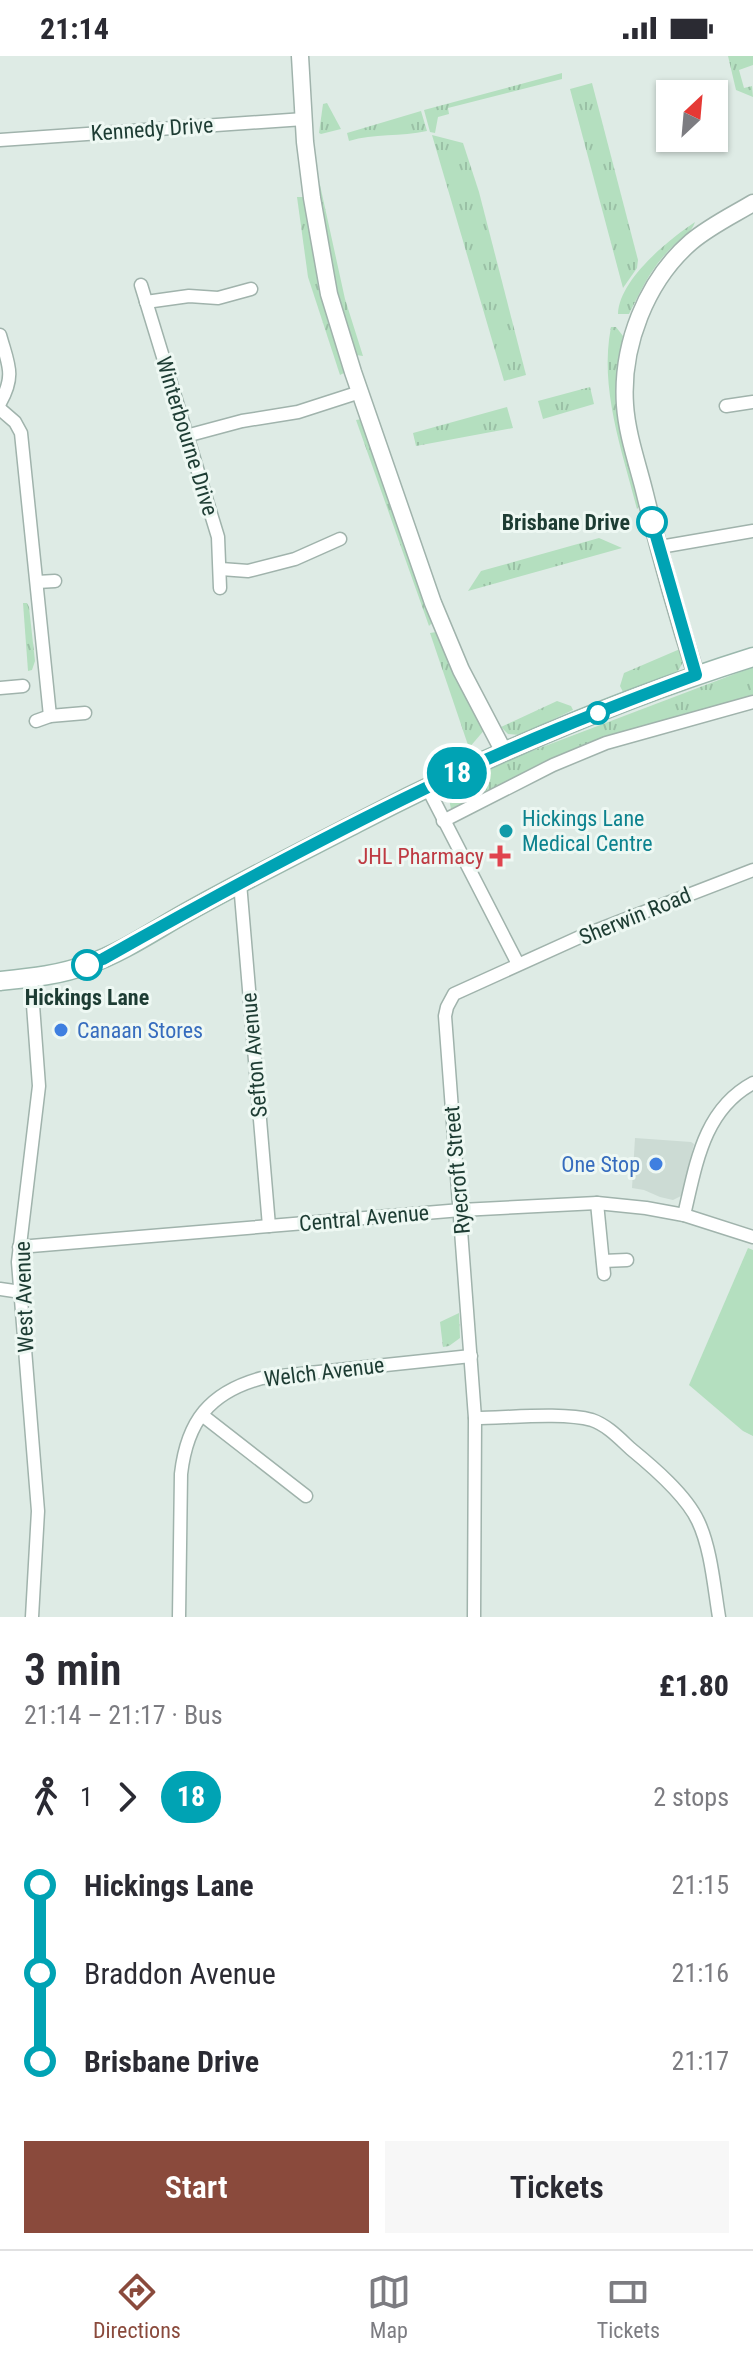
<!DOCTYPE html>
<meta charset="utf-8">
<style>
:root{--surface:#fff;--page:#f7f7f7;--text:#2b2b33;--muted:#7c7c81;--line:#e1e1e2;--accent:#8a4a3c}
body{margin:0;font-family:"Roboto Condensed",sans-serif;background:var(--page);color:var(--text);height:100vh;display:flex;flex-direction:column;font-size:30px;white-space:nowrap}
*{box-sizing:border-box;margin:0}
p{font-size:26px;color:var(--muted)}
.icon{flex:none;width:44px;height:44px;fill:none;stroke:currentColor;stroke-width:2;stroke-linecap:round;stroke-linejoin:round}
.map{position:relative;height:1561px;overflow:hidden}
.panel{display:flex;flex-direction:column;background:var(--surface);flex:1}
.panel>*{flex:none}
.badge{padding:0 16px;border-radius:26px;font-size:28px;line-height:52px}
.needle{width:52px;rotate:26deg}
.tools{position:absolute;left:656px;top:24px;display:grid;gap:16px}
.tools a{display:grid;place-items:center;width:72px;height:72px;border-radius:0px;background:var(--surface);box-shadow:0 2px 6px #0004;font-size:40px}
.map>.badge{position:absolute;translate:-50% -50%;box-shadow:0 0 0 4px #fff}
.legs{display:flex;align-items:center;gap:12px;height:88px;padding:0 24px;font-size:26px}
.legs p{margin-inline-start:auto}
.summary{display:flex;align-items:center;justify-content:space-between;height:136px;padding:0 24px}
h1{font-size:44px;font-weight:600;line-height:60px}
.button{display:flex;gap:16px;margin-top:auto;padding:16px 24px}
.button a{flex:1;height:92px;border-radius:0px;background:var(--accent);color:#fff;font-size:32px;font-weight:600;line-height:92px;text-align:center}
.button a+a{background:var(--page);color:var(--text)}
ul{padding:0 24px;list-style:none}
li{display:flex;align-items:center;gap:28px;height:88px;font-size:30px}
li i{display:grid;place-items:center;width:12px;height:100%;margin:0 10px;background:currentColor}
li i::after{content:'';width:20px;height:20px;margin:-10px;border:6px solid;border-radius:50%;background:var(--surface)}
li p{margin-inline-start:auto}
li:first-child i{background:linear-gradient(#0000 50%,currentColor 0)}
li:last-child i{background:linear-gradient(currentColor 50%,#0000 0)}
.status{display:flex;justify-content:space-between;align-items:center;height:56px;padding:0 40px;background:var(--surface);direction:ltr}
.status svg{height:22px;fill:currentColor}
.tabs{display:flex;justify-content:space-around;align-items:center;height:112px;border-top:2px solid var(--line);background:var(--surface);font-size:22px;color:var(--muted)}
.tabs a{display:grid;justify-items:center;gap:4px}
.tabs .on{color:var(--accent)}
.map>svg:first-child{display:block}
.built{fill:#ccdbd4}
.grass{fill:url(#grass-tufts)}
.park{fill:#b4dfbf}
.lines{fill:none;stroke-linecap:round;stroke-linejoin:round}
.minor-casing{stroke:#a0b3ac;stroke-width:15}
.tertiary-casing{stroke:#a0b3ac;stroke-width:19}
.secondary-casing{stroke:#9bb8ad;stroke-width:21}
.minor{stroke:#fff;stroke-width:12}
.tertiary{stroke:#fff;stroke-width:16}
.secondary{stroke:#fff;stroke-width:18}
.line-1-casing{stroke:#fff;stroke-width:18}
.line-1{stroke:#00a3b4;stroke-width:12}
.stop-1-dot{fill:#fff;stroke:#00a3b4;stroke-width:4}
.culture-dot{fill:#0f9aa8;stroke:#eef8f3;stroke-width:3}
.health-dot{fill:#e0444e;stroke:#eef8f3;stroke-width:3}
.shop-dot{fill:#3f7fe0;stroke:#eef8f3;stroke-width:3}
.labels{text-anchor:middle;dominant-baseline:central;stroke-width:6;stroke-linejoin:round;paint-order:stroke}
.street-label{font-size:22px;fill:#1d3c33;stroke:#eef8f3}
.stop-label{font-size:22px;font-weight:bold;fill:#1d3c33;stroke:#eef8f3;text-anchor:end}
.culture-label{font-size:22px;fill:#0d838f;stroke:#eef8f3;text-anchor:start}
.health-label{font-size:22px;fill:#be3a42;stroke:#eef8f3;text-anchor:end}
.shop-label{font-size:22px;fill:#366cbe;stroke:#eef8f3;text-anchor:start}
</style>
<div class="status"><b>21:14</b><svg viewBox="0 0 49 12"><path d="M0 12V9h3v3zM5 12V6h3v6zM10 12V3h3v9zM15 12V0h3v12zM26 1h20v11H26zM47 4h2v5h-2z"/></svg></div>
<div class="map">
<svg width="753" height="1561" viewBox="0 0 753 1561">
<defs>
<pattern id="grass-tufts" width="24" height="20" patternUnits="userSpaceOnUse" patternTransform="scale(2)"><rect width="24" height="20" fill="#b4dfbf"/><path d="M3 7l-1-3M5 7V3M7 7l1-3M15 17l-1-3M17 17v-4M19 17l1-3" fill="none" stroke="#9ac0a5"/></pattern>
</defs>
<rect width="100%" height="100%" fill="#deebe5"/>
<path class="built" d="M635,1082L691,1086L694,1088L681,1140L673,1144L660,1141L644,1134L632,1132Z"/>
<g class="grass">
<path d="M728,0H753V9L739,14L744,32L752,30L753,41L736,34Z"/>
<path d="M562,17V23L448,52L449,58L438,61L435,77L430,76L424,54Z"/>
<path d="M592,27L638,204L637,212L623,232L570,33Z"/>
<path d="M327,47L341,73L321,78L319,77L323,48Z"/>
<path d="M421,55L427,75C401,81 374,77 349,85L347,77Z"/>
<path d="M432,79L463,87L479,136L526,319L504,325Z"/>
<path d="M320,129L345,243L363,300L356,299L333,223L317,131Z"/>
<path d="M297,141H305L346,316L340,319L308,221Z"/>
<path d="M695,166C692,176 682,182 674,189C650,213 644,229 629,258H618C619,224 668,184 695,166Z"/>
<path d="M611,271H616L623,280L619,304L617,350L641,448L637,453C622,394 599,332 611,271Z"/>
<path d="M590,331L594,348L543,363L538,345Z"/>
<path d="M507,351L513,372L416,390L413,377Z"/>
<path d="M362,363L433,566L429,570L356,364Z"/>
<path d="M599,482L622,492L468,535L481,515Z"/>
<path d="M23,547H27L29,551L35,605L32,614L28,615Z"/>
<path d="M436,576L486,672L469,692L430,577Z"/>
<path d="M680,593L683,606L677,617L623,636L620,630L624,617Z"/>
<path d="M753,611V640L680,659L571,694L451,753L449,743L459,729L516,701Z"/>
<path d="M557,645L571,650L573,654L520,679L508,678L501,671Z"/>
<path d="M459,1257L460,1282L449,1290L443,1291L440,1266Z"/>
</g>
<path class="park" d="M748,1192L753,1194V1380L743,1375L689,1329Z"/>
<g class="lines">
<g class="minor-casing">
<g id="minor">
<path d="M0,84L304,63"/>
<path d="M141,229L218,481L220,532"/>
<path d="M146,246L189,240L218,242L251,233"/>
<path d="M0,279C8,308 16,319 0,347"/>
<path d="M726,350L753,346"/>
<path d="M0,353L15,366L21,377L50,660"/>
<path d="M186,380L242,365L298,356L360,336"/>
<path d="M660,491L753,475"/>
<path d="M221,513L248,515L295,503L340,483"/>
<path d="M37,526L55,525"/>
<path d="M0,632L23,630"/>
<path d="M36,665L50,660L85,657"/>
<path d="M427,731L518,908"/>
<path d="M443,765L553,709L606,687L753,646"/>
<path d="M240,827L269,1170"/>
<path d="M31,922L39,1030L18,1206L38,1455L32,1561"/>
<path d="M597,1147L604,1218"/>
<path d="M684,1159C696,1109 703,1054 753,1027"/>
<path d="M19,1191L461,1154L597,1147L646,1152L684,1159L753,1181"/>
<path d="M603,1205L627,1204"/>
<path d="M0,1233L21,1236"/>
<path d="M202,1359L306,1440"/>
<path d="M475,1362C507,1362 562,1356 592,1364C607,1369 620,1383 631,1393C653,1411 686,1439 698,1465C711,1492 714,1531 719,1561"/>
<path d="M179,1561L181,1418C187,1365 210,1336 262,1322L471,1300"/>
<path d="M474,1561L475,1362L445,960L447,951L454,938L582,880L753,814"/>
</g>
</g>
<g class="tertiary-casing">
<g id="tertiary">
<path d="M300,0L305,86L312,142L329,238L353,316L433,547L461,614L504,696"/>
<path d="M696,619C677,559 660,499 645,438C638,409 627,379 625,349C621,290 646,225 691,186C710,170 733,159 753,147"/>
</g>
</g>
<g class="secondary-casing">
<path id="secondary" d="M0,925C30,922 61,919 89,908C124,896 158,872 191,854C245,824 301,796 357,767C484,701 616,644 753,601"/>
</g>
<use href="#minor" class="minor"/>
<use href="#tertiary" class="tertiary"/>
<use href="#secondary" class="secondary"/>
</g>
<g class="lines">
<g class="line-1-casing">
<path id="line-1" d="M87,909L103,903C209,843 316,785 426,732C513,689 605,653 696,619L652,466"/>
</g>
<use href="#line-1" class="line-1"/>
</g>
<g class="stop-1-dot">
<circle cx="652" cy="466" r="14"/>
<circle cx="598" cy="657" r="10"/>
<circle cx="87" cy="909" r="14"/>
</g>
<circle class="culture-dot" cx="506" cy="775" r="8"/>
<path class="health-dot" d="M496 788h8v8h8v8h-8v8h-8v-8h-8v-8h8z"/>
<g class="shop-dot">
<circle cx="61" cy="974" r="8"/>
<circle cx="656" cy="1108" r="8"/>
</g>
<g class="labels">
<g class="street-label">
<text transform="translate(152 73) rotate(-4)">Kennedy Drive</text>
<text transform="translate(187 380) rotate(73)">Winterbourne Drive</text>
<text transform="translate(635 860) rotate(-22)">Sherwin Road</text>
<text transform="translate(254 999) rotate(-95)">Sefton Avenue</text>
<text transform="translate(457 1114) rotate(-95)">Ryecroft Street</text>
<text transform="translate(364 1162) rotate(-5)">Central Avenue</text>
<text transform="translate(24 1241) rotate(-92)">West Avenue</text>
<text transform="translate(324 1316) rotate(-7)">Welch Avenue</text>
</g>
<g class="stop-label">
<text x="630" y="466">Brisbane Drive</text>
<text x="87" y="941" text-anchor="middle">Hickings Lane</text>
</g>
<g class="culture-label">
<text x="522" y="762">Hickings Lane<tspan x="522" dy="25">Medical Centre</tspan></text>
</g>
<g class="health-label">
<text x="484" y="800">JHL Pharmacy</text>
</g>
<g class="shop-label">
<text x="77" y="974">Canaan Stores</text>
<text x="640" y="1108" text-anchor="end">One Stop</text>
</g>
</g>
</svg>
<div class="tools">
<a><svg class="needle" viewBox="-14 -14 28 28"><path d="M0-13l5 13h-10z" fill="#e53935"/><path d="M0 13l5-13h-10z" fill="#7c7c81"/></svg></a>
</div>
<b class="badge" style="left:457px;top:717px;background:#00a3b4;color:#fff">18</b>
</div>
<section class="panel">
<div class="summary"><div><h1>3 min</h1><p>21:14 – 21:17 · Bus</p></div><b>£1.80</b></div>
<div class="legs"><svg class="icon" aria-label="walk" viewBox="0 0 24 24"><circle cx="13" cy="4" r="2"/><path d="M13 8l-2 6 4 7M11 14l-3 7M7 12l3-4h3l4 4"/></svg>1<svg class="icon" aria-label="forward" viewBox="0 0 24 24"><path d="M9 5l7 7-7 7"/></svg><b class="badge" style="background:#00a3b4;color:#fff">18</b><p>2 stops</p></div>
<ul>
<li><i style="color:#00a3b4"></i><b>Hickings Lane</b><p>21:15</p></li>
<li><i style="color:#00a3b4"></i><span>Braddon Avenue</span><p>21:16</p></li>
<li><i style="color:#00a3b4"></i><b>Brisbane Drive</b><p>21:17</p></li>
</ul>
<div class="button"><a>Start</a><a>Tickets</a></div>
</section>
<nav class="tabs">
<a class="on"><svg class="icon" aria-label="directions" viewBox="0 0 24 24"><path d="M12 3l9 9-9 9-9-9zM9 14v-3h6M13 9l2 2-2 2"/></svg>Directions</a>
<a><svg class="icon" aria-label="map" viewBox="0 0 24 24"><path d="M3 6l6-2 6 2 6-2v14l-6 2-6-2-6 2zM9 4v14M15 6v14"/></svg>Map</a>
<a><svg class="icon" aria-label="tickets" viewBox="0 0 24 24"><path d="M3 7h18v10H3zM15 7v10"/></svg>Tickets</a>
</nav>
